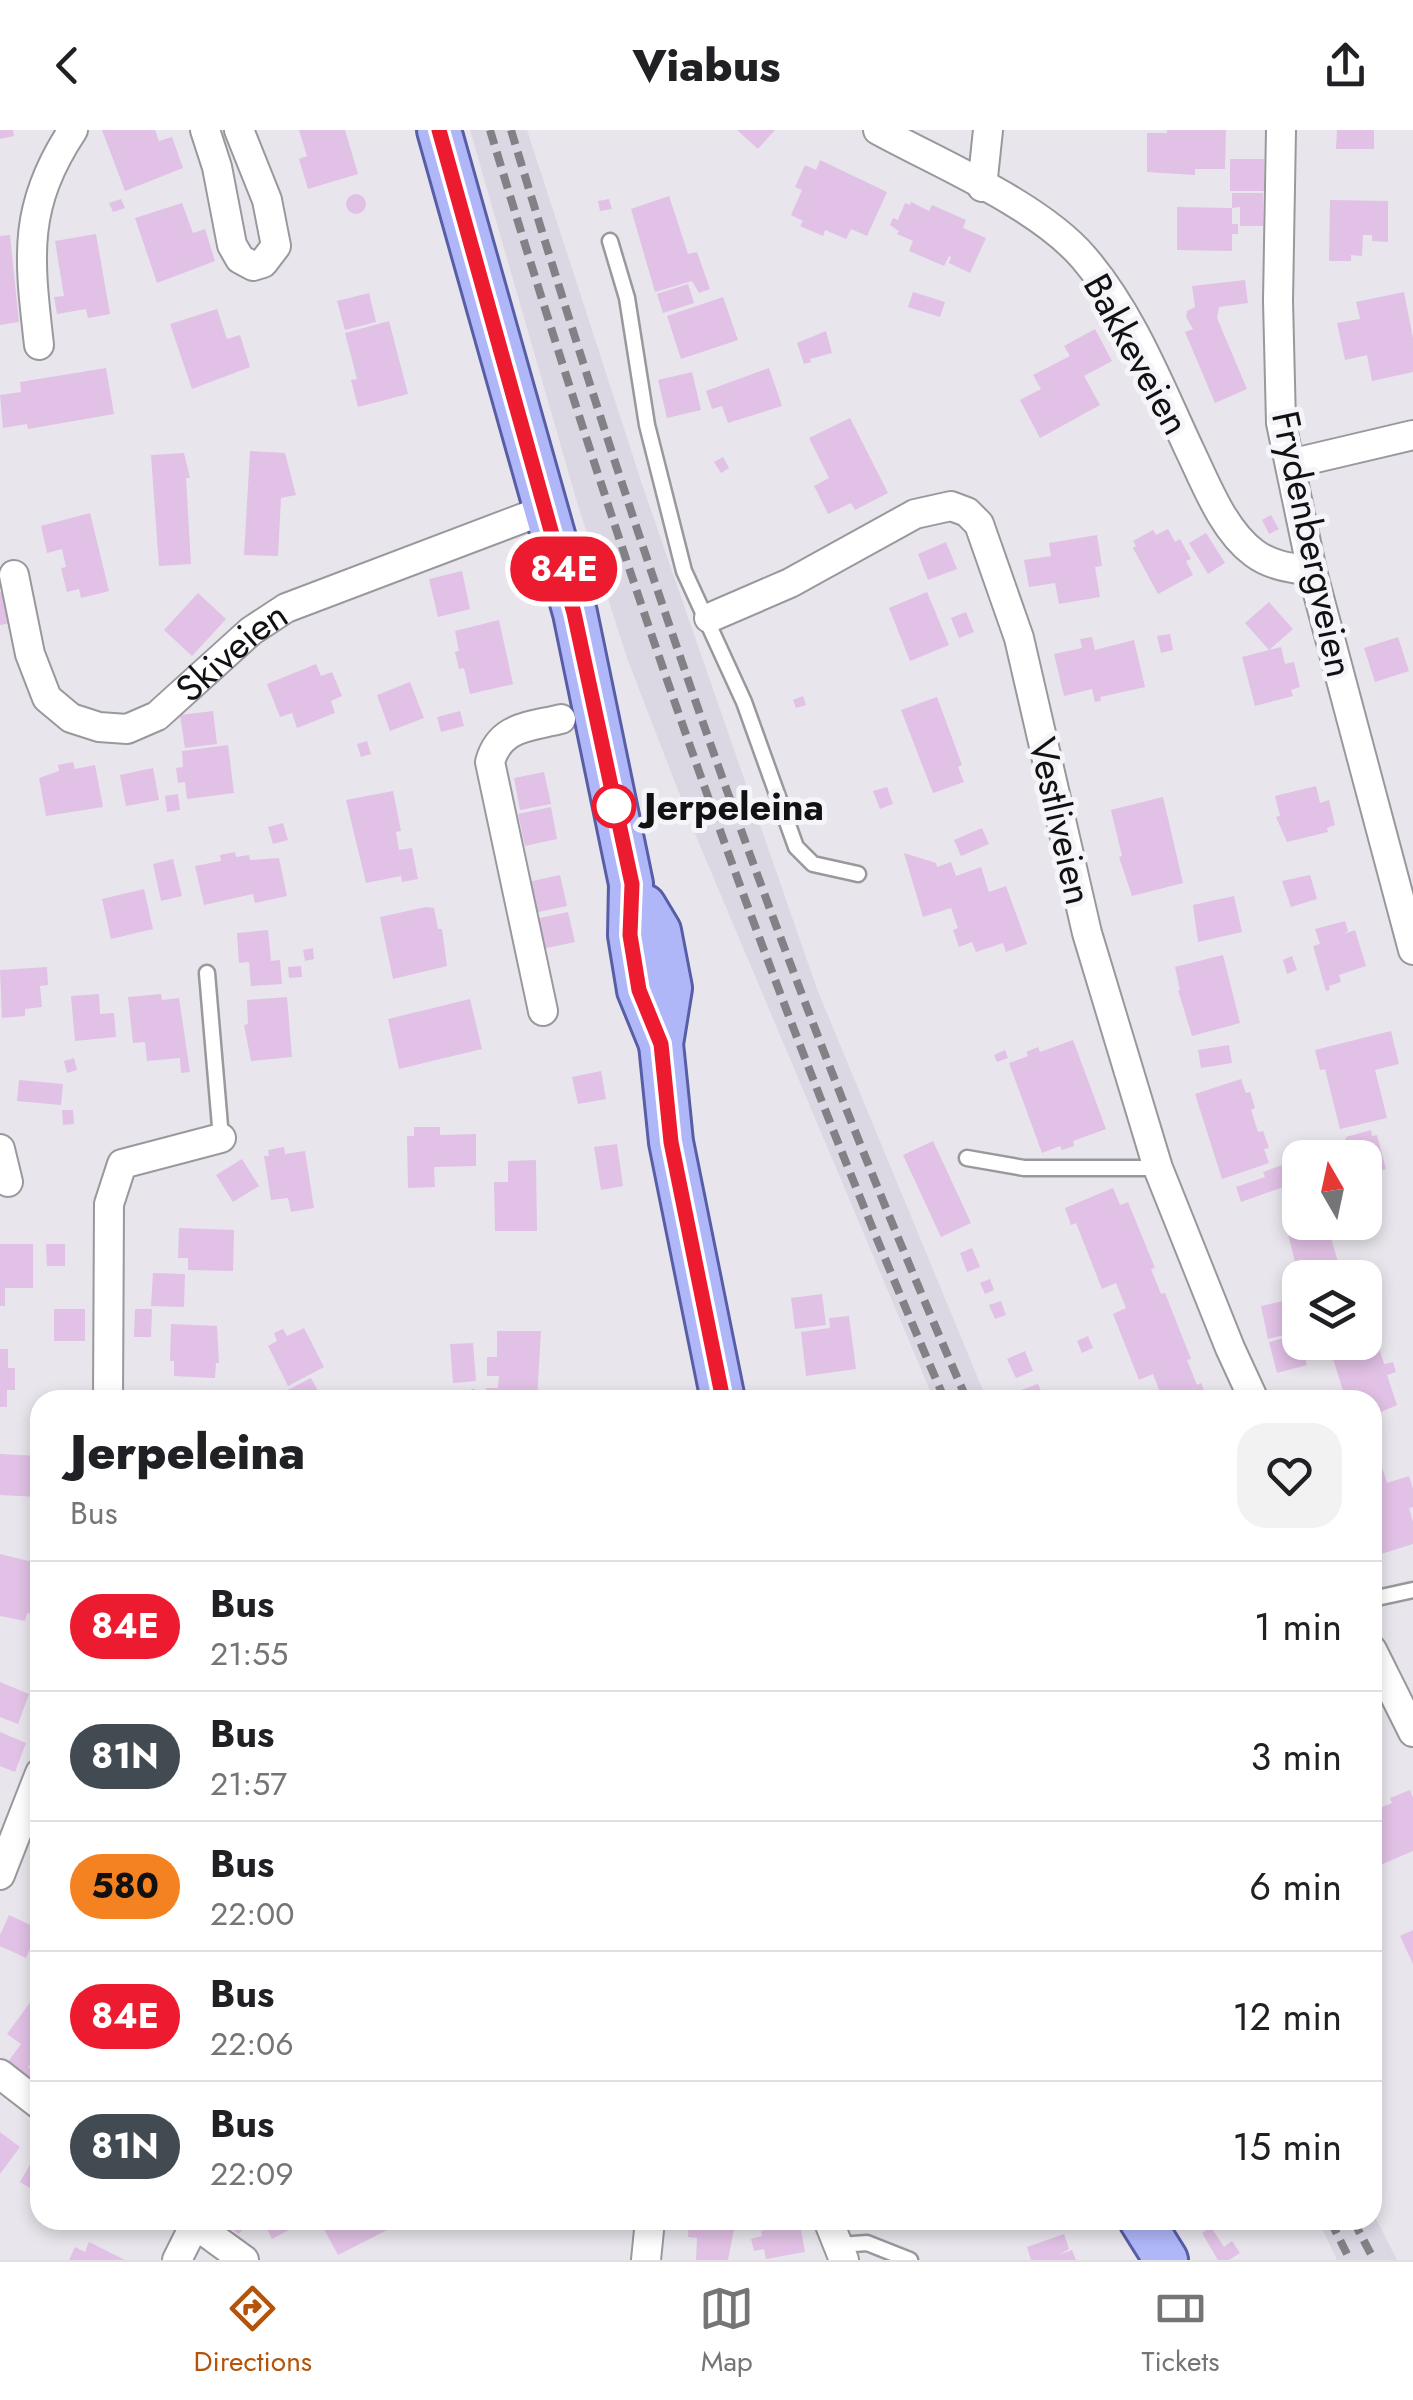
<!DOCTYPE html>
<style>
:root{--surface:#fff;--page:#f2f2f2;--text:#202124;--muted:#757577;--line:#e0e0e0;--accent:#b45309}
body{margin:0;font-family:Jost,sans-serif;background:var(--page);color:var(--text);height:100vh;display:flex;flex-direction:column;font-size:38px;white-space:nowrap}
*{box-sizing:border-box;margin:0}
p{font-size:32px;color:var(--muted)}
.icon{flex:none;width:55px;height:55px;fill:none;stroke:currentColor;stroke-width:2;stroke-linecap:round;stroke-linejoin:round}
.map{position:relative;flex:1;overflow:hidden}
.details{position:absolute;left:30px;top:1260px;width:1352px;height:840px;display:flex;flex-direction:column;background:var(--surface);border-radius:30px;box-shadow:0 5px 15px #0003}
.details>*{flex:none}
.badge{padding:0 20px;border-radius:32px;font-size:35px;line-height:65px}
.needle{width:65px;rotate:351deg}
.fabs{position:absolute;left:1282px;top:1010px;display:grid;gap:20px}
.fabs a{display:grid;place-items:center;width:100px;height:100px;border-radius:20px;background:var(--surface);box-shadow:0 5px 15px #0003;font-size:50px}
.map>.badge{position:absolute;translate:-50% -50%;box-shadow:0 0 0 5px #fff}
.round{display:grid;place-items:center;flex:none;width:105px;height:105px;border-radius:30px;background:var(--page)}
.overview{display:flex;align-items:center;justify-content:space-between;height:170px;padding:0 40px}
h1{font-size:48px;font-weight:800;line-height:75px}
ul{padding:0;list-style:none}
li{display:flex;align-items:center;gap:30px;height:130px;padding:0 40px;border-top:2px solid var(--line)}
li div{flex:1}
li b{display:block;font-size:38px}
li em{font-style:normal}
li .badge{min-width:110px;font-weight:700;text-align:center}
header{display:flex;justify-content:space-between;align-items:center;height:130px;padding:0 40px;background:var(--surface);font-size:45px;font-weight:800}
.dock{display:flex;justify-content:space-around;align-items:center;height:140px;border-top:2px solid var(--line);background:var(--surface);font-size:28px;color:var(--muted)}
.dock a{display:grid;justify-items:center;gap:5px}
.dock .current{color:var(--accent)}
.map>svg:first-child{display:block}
.built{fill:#dbd7e3}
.building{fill:#e1c1e5}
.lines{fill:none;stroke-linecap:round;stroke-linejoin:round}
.lane-casing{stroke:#99989d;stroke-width:19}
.street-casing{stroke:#99989d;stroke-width:32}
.primary-casing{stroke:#575ea6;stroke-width:48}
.lane{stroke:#fff;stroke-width:14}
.street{stroke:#fff;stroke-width:28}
.primary{stroke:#b0b7f9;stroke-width:42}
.rail{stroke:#828185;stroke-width:8;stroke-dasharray:15 8;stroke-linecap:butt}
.line-casing{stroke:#fff;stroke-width:22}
.line{stroke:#ed1b2f;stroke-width:15}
.stop-dot{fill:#fff;stroke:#ed1b2f;stroke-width:5}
.labels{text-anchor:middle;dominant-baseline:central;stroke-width:10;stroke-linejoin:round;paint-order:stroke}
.street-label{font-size:38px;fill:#111113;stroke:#f5f4f9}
.stop-label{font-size:38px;font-weight:bold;fill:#111113;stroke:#f5f4f9;text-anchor:start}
</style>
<header><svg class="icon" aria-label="back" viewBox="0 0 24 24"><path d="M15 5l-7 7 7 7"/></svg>Viabus<svg class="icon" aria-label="share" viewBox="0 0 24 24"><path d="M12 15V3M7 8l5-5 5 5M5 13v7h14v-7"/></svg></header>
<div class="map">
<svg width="1413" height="2130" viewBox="0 0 1413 2130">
<rect width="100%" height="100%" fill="#e8e6ec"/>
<g class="built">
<path d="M470,0H527L645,363L817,859L987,1270H934L693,699L627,528L577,372Z"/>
<path d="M1373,2083L1397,2130H1337L1318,2090H1372Z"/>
</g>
<g class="building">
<path d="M0,0H13L14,6L0,9Z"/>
<path d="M102,0H155L159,11L172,7L183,38L125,61Z"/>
<path d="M299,0H345L358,44L308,59L299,29L307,26Z"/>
<path d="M737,0H775L758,19Z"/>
<path d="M1167,0H1226L1225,39H1195V45L1147,42V3H1167Z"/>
<path d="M1337,0H1374V19H1336Z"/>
<rect x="1230" y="29" width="34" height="32"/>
<path d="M820,30L887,62L867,106L851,99L846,109L825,100L823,106L800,96L803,91L791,85L802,60L795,57L805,35L816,40Z"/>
<path d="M1232,63H1263V96H1240V77L1232,78Z"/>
<circle cx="356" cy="74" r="10"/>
<path d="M669,66L688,124L697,122L710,159L699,163L692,151L655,162L631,79Z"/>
<path d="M121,69L125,78L113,82L109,73Z"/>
<path d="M609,69L612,79L600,81L598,71Z"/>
<path d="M1330,70L1388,71V112L1372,111V105H1363L1362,126L1351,125V131H1329Z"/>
<path d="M911,72L929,81L932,75L966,90L963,98L986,108L970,143L949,133L951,127L949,126L944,136L909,121L913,111L897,104L899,101L890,95L893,88L898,90L905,73L910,75Z"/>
<path d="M182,73L193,103L205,99L215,131L157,153L135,88Z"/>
<path d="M1177,77L1232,78V94H1238V104H1232V121L1177,120Z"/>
<path d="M96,104L110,184L88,188L86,179L57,184L54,167L64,166L55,111Z"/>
<path d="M10,105L19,192L0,195V106Z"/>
<path d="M1245,150L1248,173L1219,177L1217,188L1247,259L1215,273L1185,202L1193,199L1186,187L1187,181L1195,177L1192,156Z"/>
<path d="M688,154L694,173L663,183L657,164Z"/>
<path d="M913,162L945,172L940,187L908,177Z"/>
<path d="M1404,162L1413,208V242L1372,251L1367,225L1345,230L1337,193L1360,189L1356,172Z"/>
<path d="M369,163L376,192L345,200L337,171Z"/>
<path d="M723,167L738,210L681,229L667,186Z"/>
<path d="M217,179L227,209L240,205L250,237L192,259L170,194Z"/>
<path d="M389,191L408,264L358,277L351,250L357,249L345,203Z"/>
<path d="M1095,199L1112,231L1084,246L1100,275L1040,308L1020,270L1041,259L1033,245L1070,226L1064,216Z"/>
<path d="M826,201L832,223L810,229L811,232L804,234L797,213Z"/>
<path d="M106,238L114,284L28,299L27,294L3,298L0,265L21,262L20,252Z"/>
<path d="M769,238L782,276L728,293L722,276L712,279L706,261Z"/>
<path d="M692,242L701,280L667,288L658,250Z"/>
<path d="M850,288L888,363L855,380L851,373L828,384L814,356L829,348L809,308Z"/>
<path d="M250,321L285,323L296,365L281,368L278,426L244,425Z"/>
<path d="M184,323L190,348H186L191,434L159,436L151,325Z"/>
<path d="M723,327L729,338L721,343L714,332Z"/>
<path d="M90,383L109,461L81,468L79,459L67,462L61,438L66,437L62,419L47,423L41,396Z"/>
<path d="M1271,385L1279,399L1269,404L1262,390Z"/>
<path d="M1168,399L1175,412L1180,409L1191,429L1186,431L1193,445L1158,464L1133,418L1136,416L1133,411L1153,400L1156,405Z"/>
<path d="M1206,403L1225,433L1208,444L1189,413Z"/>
<path d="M1097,405L1102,436L1095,437L1100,467L1059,474L1055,453L1029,457L1024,430L1051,426L1049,413Z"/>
<path d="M946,412L957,439L928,450L918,424Z"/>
<path d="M462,441L470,479L438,487L429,449Z"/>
<path d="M9,460L16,492L0,495V462Z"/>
<path d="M927,462L949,515L910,531L889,478Z"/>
<path d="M198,463L226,489L192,526L164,500Z"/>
<path d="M1269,472L1293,499L1269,520L1245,493Z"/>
<path d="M966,482L974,502L959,508L951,488Z"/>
<path d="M499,490L513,554L470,564L464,538L459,539L455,522L459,521L455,501Z"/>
<path d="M1170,504L1173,520L1161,523L1157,506Z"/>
<path d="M1092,507L1095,520L1134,510L1145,557L1100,567L1101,571L1095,572L1092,559L1064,566L1054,524L1082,518L1080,509Z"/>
<path d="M1398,507L1409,541L1375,552L1364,518Z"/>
<path d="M1281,517L1285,534L1294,532L1300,557L1291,560L1293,566L1255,576L1242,527Z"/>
<path d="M316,534L321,546L332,542L342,566L331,571L335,583L297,598L292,583L280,587L267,554Z"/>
<path d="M410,552L424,588L390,601L377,565Z"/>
<path d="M803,566L806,575L796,578L793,570Z"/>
<path d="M937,567L962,635L958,637L964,652L933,663L901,580Z"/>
<path d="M213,581L217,614L185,618L180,585Z"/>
<path d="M460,581L464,596L441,602L437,587Z"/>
<path d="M367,611L371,624L361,627L357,614Z"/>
<path d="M228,615L234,663L187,669L185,652L178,653L176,638L183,637L182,621Z"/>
<path d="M73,632L75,639L95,635L103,677L46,686L39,648L59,641L58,635Z"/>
<path d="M153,638L159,670L126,676L120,645Z"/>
<path d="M544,642L551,674L520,680L514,648Z"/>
<path d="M1316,656L1320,673L1329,670L1335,695L1327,698L1328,702L1287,712L1276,687L1280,686L1275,666Z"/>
<path d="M887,657L893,674L880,679L873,661Z"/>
<path d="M393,661L401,701L396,702L399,720L412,718L418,749L402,752L401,746L366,753L346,670Z"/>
<path d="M178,664L180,680L167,682L165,666Z"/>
<path d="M1163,667L1183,753L1132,766L1119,727L1122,726L1111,680Z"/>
<path d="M551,677L557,709L525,716L518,684Z"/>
<path d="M283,693L288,710L273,714L268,697Z"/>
<path d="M982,698L989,714L961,726L954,710Z"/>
<path d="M235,722L236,727L249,725L250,730L279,728L287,766L255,773L253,764L204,775L195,736L221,731L220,725Z"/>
<path d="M904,723L936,733L937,737L951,732L956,746L981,737L989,762L1006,756L1027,814L1006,822L1003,813L976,822L972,812L959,817L953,800L958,798L951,778L923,787Z"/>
<path d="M173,729L182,766L161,771L153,734Z"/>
<path d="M560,745L567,776L534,783L528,752Z"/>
<path d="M1310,745L1317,769L1291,777L1282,751Z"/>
<path d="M144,759L153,799L111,809L102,769Z"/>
<path d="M1234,766L1242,802L1198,812L1193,775Z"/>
<path d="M426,777L434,778L438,799H442L447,836L393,849L380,787Z"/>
<path d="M568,782L575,812L542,819L535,789Z"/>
<path d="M1345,791L1348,801L1344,804L1355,800L1366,836L1339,845L1341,852L1329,856L1330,860L1326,861L1313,816L1320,814L1315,799Z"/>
<path d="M268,800L271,831L280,830L282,854L251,856L249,832L239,833L237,803Z"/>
<path d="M313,818L314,829L305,831L303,820Z"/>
<path d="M1223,825L1240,893L1192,906L1178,860H1180L1175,837Z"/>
<path d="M1292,826L1297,840L1287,844L1283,830Z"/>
<path d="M301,836L302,847L289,848L288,837Z"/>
<path d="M47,837L48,855L40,856L42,877L25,879V886L2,888L0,840Z"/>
<path d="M99,864L100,884L114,883L116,907L75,911L71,866Z"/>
<path d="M161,864L162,870L179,868L190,942L181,943L180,928L147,931L145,912L133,913L128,867Z"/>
<path d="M287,867L292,927L251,931L244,895L248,894L247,870Z"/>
<path d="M470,869L482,919L399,939L388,889Z"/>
<path d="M1391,901L1399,934L1375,940L1387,988L1340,999L1325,939L1320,940L1315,920Z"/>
<path d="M1073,910L1106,999L1073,1011L1074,1016L1062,1020L1060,1016L1042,1023L1009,933L1028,926L1026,922L1038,917L1040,922Z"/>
<path d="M1229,915L1232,933L1201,938L1198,920Z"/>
<path d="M1005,920L1008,928L997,932L994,925Z"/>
<path d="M74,928L77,940L67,943L64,931Z"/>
<path d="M601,941L606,969L578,974L572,947Z"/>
<path d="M1241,949L1246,963L1250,962L1255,978L1251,980L1258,1002L1263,1001L1269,1018L1264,1019L1269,1033L1222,1049L1195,964Z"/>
<path d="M19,950L63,954L61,975L17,971Z"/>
<path d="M62,980H73L74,994L63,995Z"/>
<path d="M414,997H440V1005L476,1004V1036L434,1037L435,1057L408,1058L407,1006H414Z"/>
<path d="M1371,1000L1372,1006L1377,1005L1386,1039L1365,1044V1028H1348L1344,1013L1346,1007Z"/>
<path d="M933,1011L971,1093L941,1107L903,1025Z"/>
<path d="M617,1014L623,1056L601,1060L594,1017Z"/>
<path d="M284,1017L285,1024L305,1021L314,1078L291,1082L288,1068L271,1070L264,1026H269L268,1020Z"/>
<path d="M242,1029L259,1056L233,1072L216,1045Z"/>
<path d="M536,1030L537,1101H495L494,1052H508V1031Z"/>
<path d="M1285,1034L1292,1054L1241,1072L1236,1057L1265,1047L1263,1042Z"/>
<path d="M1113,1058L1120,1075L1128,1072L1155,1138L1151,1139L1161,1164L1165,1163L1191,1229L1187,1230L1197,1255L1201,1253L1208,1270H1163L1153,1244L1139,1250L1113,1184L1126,1178L1116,1153L1102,1159L1076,1093L1071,1095L1065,1078Z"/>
<path d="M1300,1075V1092H1326L1343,1148H1299L1282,1080Z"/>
<path d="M179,1098L234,1100L233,1141L188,1140V1128H178Z"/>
<path d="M0,1114H33V1158H5V1176H0Z"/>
<path d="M46,1114H65V1136H47Z"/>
<path d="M972,1118L980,1137L967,1142L960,1123Z"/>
<path d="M153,1143L185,1144L184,1177L151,1176Z"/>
<path d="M990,1149L994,1160L985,1164L980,1153Z"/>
<path d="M822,1164L826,1195L795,1199L791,1168Z"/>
<path d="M1297,1168L1300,1201L1268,1209L1261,1176Z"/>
<path d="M1001,1171L1006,1185L995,1189L989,1175Z"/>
<rect x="54" y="1179" width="31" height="32"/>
<path d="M135,1179H152L151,1207H134Z"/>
<path d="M849,1186L856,1239L806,1246L801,1202L830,1198L829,1188Z"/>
<path d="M171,1194L217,1196L219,1233H216L215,1248L174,1246V1231H170Z"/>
<path d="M304,1198L324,1237L288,1256L268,1216L277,1211L274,1203L283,1199L287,1206Z"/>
<path d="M1366,1200L1368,1207L1375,1205L1384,1234L1393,1232L1396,1242L1387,1245L1397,1275L1372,1286V1270H1346L1330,1219L1348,1212H1365Z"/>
<path d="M497,1201H541L537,1270H486V1258H498L499,1246H487V1227H497Z"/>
<path d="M1299,1204L1307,1235L1277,1243L1269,1212Z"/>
<path d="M1088,1206L1093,1218L1082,1223L1077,1211Z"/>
<path d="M473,1213L476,1251L453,1253L450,1214Z"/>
<path d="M0,1219H8V1238H15V1260H7V1277H0Z"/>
<path d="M1025,1221L1033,1241L1016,1248L1007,1229Z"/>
<path d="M311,1248L323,1270H286L282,1263Z"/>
<path d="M1038,1254L1045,1270H1021L1018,1261Z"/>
<path d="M0,1324L40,1326L38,1367L0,1365Z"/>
<path d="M1382,1337L1387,1353L1409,1346L1413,1359V1377L1409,1378L1413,1392V1414L1378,1425L1372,1409V1340Z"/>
<path d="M0,1424L33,1432L32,1436L38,1437L34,1454L40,1455V1486L27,1483L25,1491L0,1486Z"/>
<path d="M0,1552L29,1564L18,1594L0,1587Z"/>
<path d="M0,1602L26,1613L15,1642L0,1636Z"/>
<path d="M1410,1660L1413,1668V1721L1378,1736L1372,1717L1380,1714L1372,1694V1681L1392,1673L1390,1668Z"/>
<path d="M9,1785L39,1799L26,1828L0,1816V1805Z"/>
<path d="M1413,1800V1834L1400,1806Z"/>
<path d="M40,1859V1929L37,1926L28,1937L40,1946L37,1960L5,1936L21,1914L7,1904Z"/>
<path d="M0,2002L20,2017L0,2044Z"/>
<path d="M37,2022L40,2023V2064L20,2052Z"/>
<path d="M67,2090H90L85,2099Z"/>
<path d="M220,2090H250L239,2104Z"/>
<path d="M266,2090H308L272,2109L263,2091Z"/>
<path d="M319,2090H392L395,2096L338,2125Z"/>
<path d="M579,2090H609L608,2100L579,2098Z"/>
<path d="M689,2090H736L728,2130H696L697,2108L688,2107Z"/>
<path d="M800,2094L805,2122L766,2129L764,2119L754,2121L751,2109L762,2106L761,2101Z"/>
<path d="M1211,2097L1224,2117L1232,2111L1240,2123L1229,2130H1218L1202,2103Z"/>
<path d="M1064,2104L1069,2119L1058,2125L1072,2120L1076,2130H1031L1027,2117Z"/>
<path d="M89,2112L125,2130H69L75,2117L85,2122Z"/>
</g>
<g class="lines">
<g class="lane-casing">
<g id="lane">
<path d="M610,111L627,168L647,295L684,441L744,572L796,717L813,734L858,744"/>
<path d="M207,843L221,1008"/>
<path d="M967,1028L1024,1038H1158"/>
<path d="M473,1269V1270"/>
<path d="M1372,1469L1413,1460"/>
<path d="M839,2115L867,2113L910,2130"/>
</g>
</g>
<g class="street-casing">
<g id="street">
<path d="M205,0L217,37L232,115L240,129L253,136L263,133L276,116L267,70L239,0"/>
<path d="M878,0C940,34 1039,75 1084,128C1132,184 1159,255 1190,321C1206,354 1223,400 1254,423C1271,436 1292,438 1312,441"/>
<path d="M1281,0L1278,171L1281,293L1312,441L1413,820"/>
<path d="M982,57L988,0"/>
<path d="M39,215C29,127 22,77 73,0"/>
<path d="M1290,334L1413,305"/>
<path id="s1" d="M14,445L30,524L47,568L71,588L99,597L127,599L157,586L251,501L286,478L547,379"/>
<path d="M709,488L790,453L915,384L951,376L967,382L979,394L1019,508L1087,803L1158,1038L1230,1218L1254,1270"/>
<path d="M543,881L490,632C500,596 529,597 561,589"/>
<path d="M0,1019L8,1052"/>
<path d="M108,1270L109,1074L122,1034L221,1008"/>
<path d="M1372,1520L1413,1602"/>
<path d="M0,1745L40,1643"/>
<path d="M0,1944L40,1975"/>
<path d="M189,2090L244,2130"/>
<path d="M828,2090L844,2130"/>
<path d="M177,2130L195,2094"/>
<path d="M646,2130L650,2090"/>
</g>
</g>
<g class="primary-casing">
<g id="primary">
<path d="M439,0L575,483L631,754L630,805L639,860L661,914"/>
<path d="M644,776L659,801L670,858L661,914L671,1012L723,1270"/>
<path d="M1141,2090L1166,2130"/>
</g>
</g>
<use href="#lane" class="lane"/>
<use href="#street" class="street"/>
<use href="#primary" class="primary"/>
<g class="rail">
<path d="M490,0C620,430 766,858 945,1270"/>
<path d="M511,0C641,430 787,858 967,1270"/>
<path d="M1330,2090L1350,2130"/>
<path d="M1353,2090L1374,2130"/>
</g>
</g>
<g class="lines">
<g class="line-casing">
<path id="line" d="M439,0L574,483L632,754L630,805L639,860L661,914L671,1012L723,1270"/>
</g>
<use href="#line" class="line"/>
</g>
<circle class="stop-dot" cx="614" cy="676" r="20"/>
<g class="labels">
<g class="street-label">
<text transform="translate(1137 224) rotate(61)">Bakkeveien</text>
<text transform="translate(1313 414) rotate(78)">Frydenbergveien</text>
<text stroke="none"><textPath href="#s1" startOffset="348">Skiveien</textPath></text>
<text transform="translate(1061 691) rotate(77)">Vestliveien</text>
</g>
<g class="stop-label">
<text x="644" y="676">Jerpeleina</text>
</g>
</g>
</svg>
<div class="fabs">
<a><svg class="needle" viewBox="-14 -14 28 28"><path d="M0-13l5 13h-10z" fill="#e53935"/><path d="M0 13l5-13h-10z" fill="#757577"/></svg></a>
<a><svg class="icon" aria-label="layers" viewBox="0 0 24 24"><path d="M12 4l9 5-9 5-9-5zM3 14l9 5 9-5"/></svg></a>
</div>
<b class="badge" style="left:564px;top:439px;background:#ed1b2f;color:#fff">84E</b>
<section class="details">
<div class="overview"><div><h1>Jerpeleina</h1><p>Bus</p></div><a class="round"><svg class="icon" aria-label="heart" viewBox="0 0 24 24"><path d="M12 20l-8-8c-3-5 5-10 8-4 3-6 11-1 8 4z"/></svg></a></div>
<ul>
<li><span class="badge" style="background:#ed1b2f;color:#fff">84E</span><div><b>Bus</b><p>21:55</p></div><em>1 min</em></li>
<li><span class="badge" style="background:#424a52;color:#fff">81N</span><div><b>Bus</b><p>21:57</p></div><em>3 min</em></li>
<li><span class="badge" style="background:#f58220;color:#111">580</span><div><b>Bus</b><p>22:00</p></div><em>6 min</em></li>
<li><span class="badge" style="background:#ed1b2f;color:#fff">84E</span><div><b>Bus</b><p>22:06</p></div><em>12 min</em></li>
<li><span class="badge" style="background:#424a52;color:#fff">81N</span><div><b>Bus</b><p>22:09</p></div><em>15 min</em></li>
</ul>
</section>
</div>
<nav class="dock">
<a class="current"><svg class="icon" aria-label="directions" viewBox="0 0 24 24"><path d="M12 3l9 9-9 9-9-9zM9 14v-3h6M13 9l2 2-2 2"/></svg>Directions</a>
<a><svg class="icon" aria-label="map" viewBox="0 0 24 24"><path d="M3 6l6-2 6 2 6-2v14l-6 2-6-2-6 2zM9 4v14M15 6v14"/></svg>Map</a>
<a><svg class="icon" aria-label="tickets" viewBox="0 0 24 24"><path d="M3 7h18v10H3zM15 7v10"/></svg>Tickets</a>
</nav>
